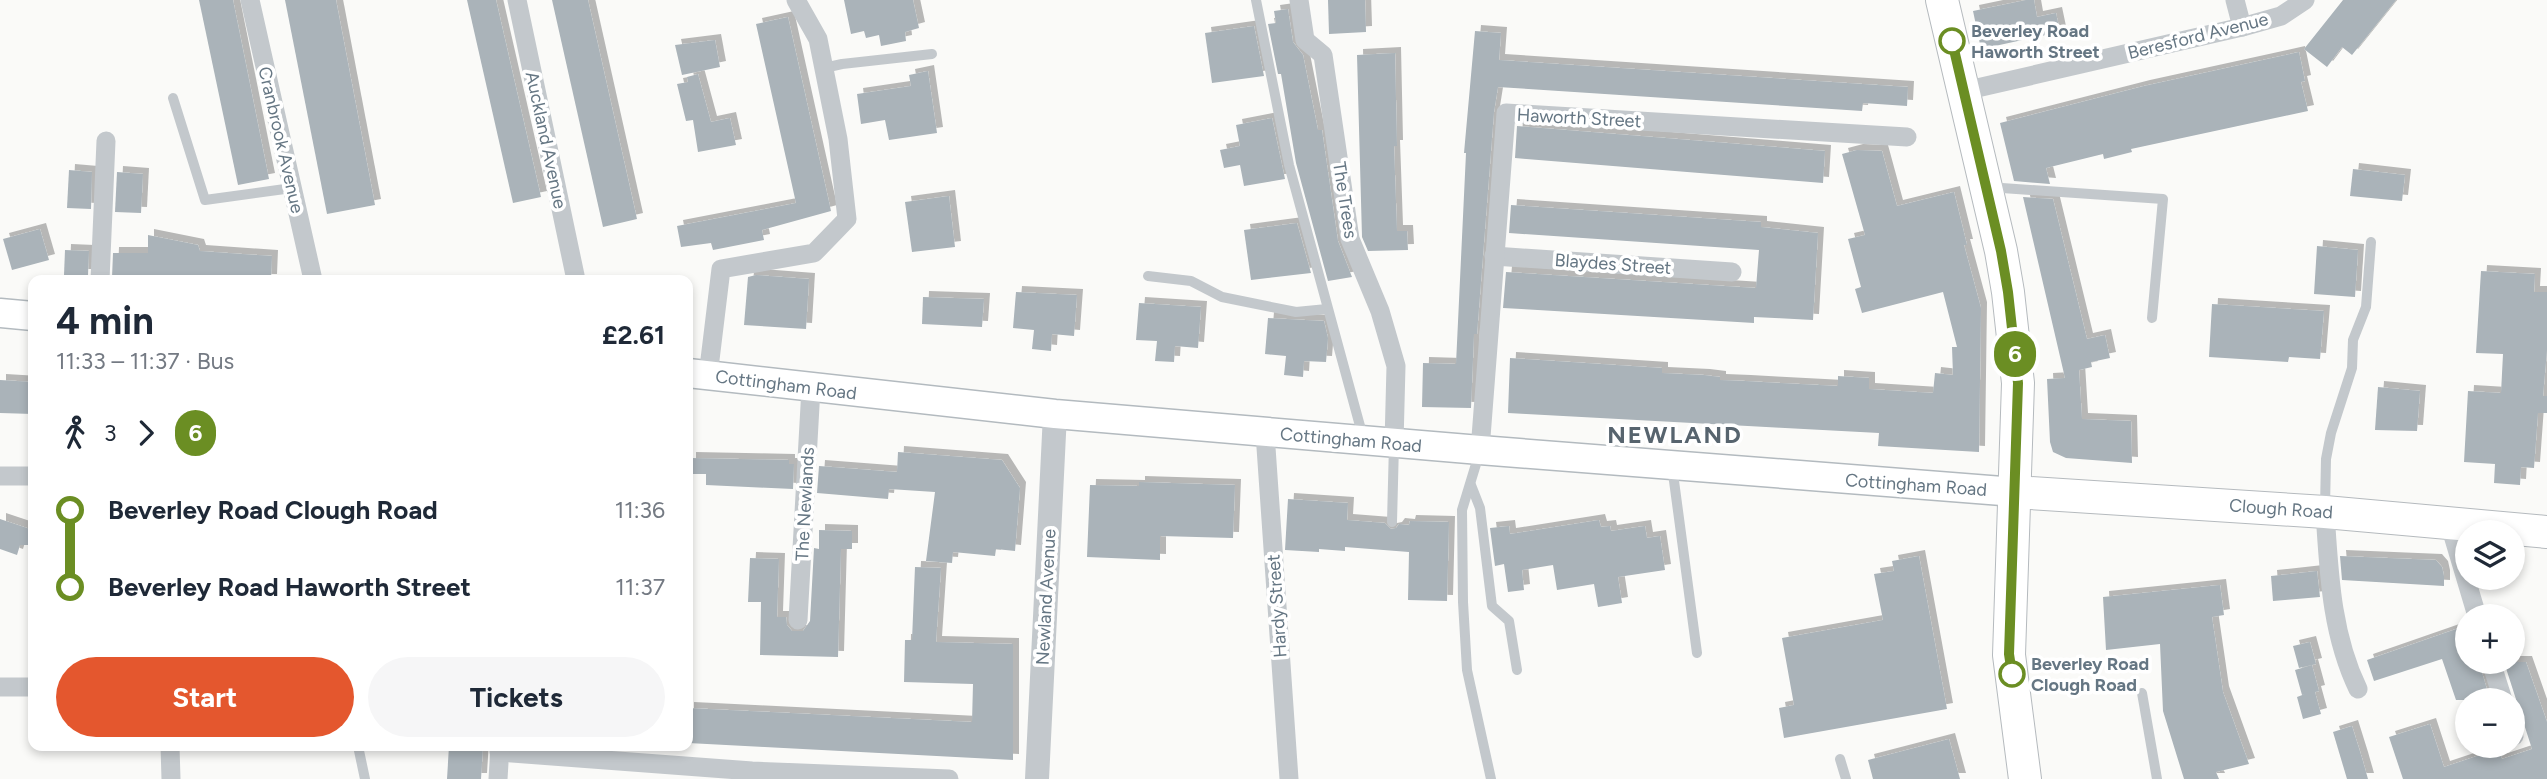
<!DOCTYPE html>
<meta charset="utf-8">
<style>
:root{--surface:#fff;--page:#f6f6f7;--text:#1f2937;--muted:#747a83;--accent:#e4572e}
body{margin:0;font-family:Figtree,sans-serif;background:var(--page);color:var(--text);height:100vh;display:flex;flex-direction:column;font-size:26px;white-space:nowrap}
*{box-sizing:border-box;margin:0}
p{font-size:23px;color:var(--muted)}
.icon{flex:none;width:38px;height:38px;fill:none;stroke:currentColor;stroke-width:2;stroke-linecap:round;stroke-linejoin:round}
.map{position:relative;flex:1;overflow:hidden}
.side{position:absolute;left:28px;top:275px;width:665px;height:476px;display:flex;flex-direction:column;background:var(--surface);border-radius:14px;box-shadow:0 4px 10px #0003}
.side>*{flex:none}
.badge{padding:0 14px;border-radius:23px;font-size:24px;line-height:46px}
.tools{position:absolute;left:2455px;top:520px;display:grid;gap:14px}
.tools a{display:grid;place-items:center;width:70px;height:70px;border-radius:50%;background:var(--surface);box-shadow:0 4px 10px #0003;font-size:35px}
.map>.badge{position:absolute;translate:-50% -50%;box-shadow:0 0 0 4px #fff}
.legs{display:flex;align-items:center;gap:10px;height:77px;padding:0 28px;font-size:23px}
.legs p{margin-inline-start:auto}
.head{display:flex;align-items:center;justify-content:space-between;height:119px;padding:0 28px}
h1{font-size:38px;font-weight:700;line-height:52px}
.primary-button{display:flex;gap:14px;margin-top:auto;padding:14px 28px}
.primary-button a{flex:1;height:80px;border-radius:42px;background:var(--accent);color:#fff;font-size:28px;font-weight:700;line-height:80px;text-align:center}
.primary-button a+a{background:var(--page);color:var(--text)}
ul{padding:0 28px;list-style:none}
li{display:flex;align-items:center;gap:24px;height:77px;font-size:26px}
li i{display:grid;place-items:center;width:10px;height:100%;margin:0 9px;background:currentColor}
li i::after{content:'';width:18px;height:18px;margin:-9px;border:5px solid;border-radius:50%;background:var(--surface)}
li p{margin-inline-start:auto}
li:first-child i{background:linear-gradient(#0000 50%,currentColor 0)}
li:last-child i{background:linear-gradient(currentColor 50%,#0000 0)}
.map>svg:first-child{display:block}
.building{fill:#aab3b9;filter:url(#shadow)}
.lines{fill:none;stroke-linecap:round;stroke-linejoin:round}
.secondary-casing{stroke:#b3babf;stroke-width:31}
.primary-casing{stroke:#b5babe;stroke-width:34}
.service{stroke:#c3c8cc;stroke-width:10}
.minor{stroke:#c3c8cc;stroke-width:19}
.tertiary{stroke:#c3c8cc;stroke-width:24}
.secondary{stroke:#fff;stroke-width:28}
.primary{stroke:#fff;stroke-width:32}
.line-1-casing{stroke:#fff;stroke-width:16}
.line-1{stroke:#6b8e23;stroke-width:10}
.stop-1-dot{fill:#fff;stroke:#6b8e23;stroke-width:3.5}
.labels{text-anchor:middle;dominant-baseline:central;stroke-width:7;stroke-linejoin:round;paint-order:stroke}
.stop-label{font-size:18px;font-weight:bold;fill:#657683;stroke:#fff;text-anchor:start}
.street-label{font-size:18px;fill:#657683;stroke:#fff}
.district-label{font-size:24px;font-weight:bold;letter-spacing:2px;fill:#57646e;stroke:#fff}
</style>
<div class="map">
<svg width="2547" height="779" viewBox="0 0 2547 779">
<defs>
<filter id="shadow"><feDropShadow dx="6" dy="-6" stdDeviation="0" flood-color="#0004"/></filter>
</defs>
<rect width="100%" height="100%" fill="#fafaf8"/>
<g class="building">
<path d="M199,0H233L269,179L238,185Z"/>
<path d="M285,0H336L375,205L327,214Z"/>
<path d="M467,0H496L541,197L513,203Z"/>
<path d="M552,0H588L637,219L603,227Z"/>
<path d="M844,0H913L919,28L905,32L906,41L881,46L879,35L866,38L864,31L851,34Z"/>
<path d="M1328,0H1365L1366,32L1329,34Z"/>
<path d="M2026,0H2034L2037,17L2056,13L2060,32L1981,49L1973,11Z"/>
<path d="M2343,0H2396L2352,55L2342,47L2327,67L2304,49Z"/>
<path d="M1288,9L1293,42L1303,55L1318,130H1322L1338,241L1352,277L1328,281L1296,163L1281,74H1278L1268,24L1276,23L1274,11Z"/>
<path d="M788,17L831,211L762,230L764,240L713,250L711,243L681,247L677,226L796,203L756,24Z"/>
<path d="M1254,26L1264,76L1212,83L1205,33Z"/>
<path d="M1475,31L1501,33L1499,60L1908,87L1907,106L1863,103L1862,111L1498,87L1494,112L1477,334H1474L1471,408L1422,407L1423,363L1456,364L1466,153H1464Z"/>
<path d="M715,40L720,67L682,75L675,45Z"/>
<path d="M2299,52L2305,81L2301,82L2308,111L2131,149L2132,152L2104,159L2103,154L2046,168L2050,184L2014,181L2000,123L2144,86Z"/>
<path d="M1395,53L1397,146H1394L1397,231H1407L1408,250L1368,251L1362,237L1357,55Z"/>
<path d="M928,71L937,133L889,140L885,120L861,124L857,94L911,86L909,75Z"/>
<path d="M698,74L711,122L730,118L736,145L698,152L693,120L686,121L677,84L688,82L687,77Z"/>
<path d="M1272,118L1285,179L1244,186L1240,165L1224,168L1220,150L1240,146L1236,125Z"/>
<path d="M1517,126L1825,151L1823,183L1515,158Z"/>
<path d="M1857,150L1882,151L1897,206L1954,192L1967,245H1964L1981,308L1979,452L1878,446L1879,433L1508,413L1510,358L1662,368V373L1704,375L1720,377V380L1745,381L1838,386V376L1869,378V389L1933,393L1935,373L1953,375L1952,347H1957L1943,292L1862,313L1855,289L1861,287L1848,239L1865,235L1842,154Z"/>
<path d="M2353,169L2405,175L2402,201L2350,196Z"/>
<path d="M69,170L92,172L91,209L67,208Z"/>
<path d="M117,172L143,174L141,213L115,212Z"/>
<path d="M949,196L955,247L912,252L905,202Z"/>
<path d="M2023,197L2053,199L2087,339L2105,335L2110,358L2091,362L2092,367L2079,370L2082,419L2131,421L2132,463L2066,458L2053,452L2050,442L2047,379L2065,378Z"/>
<path d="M1511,205L1761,222V227L1818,233L1813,320L1754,317V323L1503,308L1506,272L1756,288L1759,250L1509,233Z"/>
<path d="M1297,223L1311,273L1251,280L1244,230Z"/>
<path d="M40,229L49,260L12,270L3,239Z"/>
<path d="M148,235L198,245L200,251L272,256L271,280L112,278L113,253H148Z"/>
<path d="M2317,246L2358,250L2355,297L2314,294Z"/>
<path d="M65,250L89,251L88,275H64Z"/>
<path d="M2481,271L2535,274L2534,292H2547V350L2543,396H2547V413H2538L2534,468L2521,467L2520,485L2494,483L2495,464L2464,462L2468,391L2501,393L2503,354L2476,353Z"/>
<path d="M756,275L809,279L806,329L744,325L748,277Z"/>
<path d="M1016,292L1077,295L1074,336L1052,334L1051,351L1032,349L1034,330L1013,328Z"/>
<path d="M923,297L984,299L982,327L922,324Z"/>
<path d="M1139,303L1201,307L1198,348L1175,346L1174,362L1155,361L1157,341L1136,340Z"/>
<path d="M2212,304L2324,311L2320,359L2289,357L2288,362L2209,357Z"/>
<path d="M1268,318L1324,321L1328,338L1326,362L1304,361L1303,377L1284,375L1286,356L1265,354Z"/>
<path d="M0,380L33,382V414L0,413Z"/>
<path d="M2378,387L2420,391L2417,431L2375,430Z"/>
<path d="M898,452L1002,460L1020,488L1015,551L996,549L995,556L953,552L952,563L926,561L935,492L889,489L888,499L817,493L819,466L897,472Z"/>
<path d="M690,458L789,460V464H794L793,489L706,485V474H690Z"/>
<path d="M1139,482L1235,485L1233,538L1160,536V560L1087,557L1090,485L1139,486Z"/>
<path d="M1288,499L1348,503L1347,520L1385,523L1391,529L1396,528L1399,524L1409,525L1410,521L1449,522L1447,601L1408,600L1409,552L1345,547V551L1319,549V552L1285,550Z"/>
<path d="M0,519L33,530V545H20L17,555L0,549Z"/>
<path d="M1599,520L1601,527L1610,526L1611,531L1645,526L1647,538L1660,536L1665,570L1618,577L1622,603L1598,607L1594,584L1557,590L1553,565L1522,570L1524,590L1508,592L1504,564L1495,566L1490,528L1509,526L1510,534Z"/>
<path d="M819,530L852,531V549H841L838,657L760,655L761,602H748L750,558L779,559L777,617H786L787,625L792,631H803L810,621L814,548L819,549Z"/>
<path d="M1919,556L1947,709L1784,738L1779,708L1794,705L1782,638L1883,620L1874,574L1894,571L1892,561Z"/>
<path d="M2340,556L2436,560L2442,567L2444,576V586L2342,580Z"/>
<path d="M915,567L941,568L936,642L1013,644V760L688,743V708L972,722L973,684L904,682L905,640H912Z"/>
<path d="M2317,571L2320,597L2273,601L2271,576Z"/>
<path d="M2220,585L2224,615L2212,617L2223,692L2249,764L2216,772L2219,779H2184L2163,711L2160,644L2106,650L2103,597Z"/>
<path d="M2462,627L2468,643V662H2479L2490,700H2456L2442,659L2374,681L2367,660Z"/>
<path d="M2310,642L2316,664L2299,668L2293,646Z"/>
<path d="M2504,662H2526L2547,722V779H2403L2389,737L2430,724L2444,767L2498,749L2502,759L2532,749Z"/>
<path d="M2312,665L2319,691L2315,692L2321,714L2303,719L2297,697L2305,694L2302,695L2295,670Z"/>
<path d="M2352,726L2362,758L2368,779H2347L2333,732Z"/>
<path d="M1949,739L1960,779H1873L1868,760Z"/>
<path d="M449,746H483L481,779H447Z"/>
</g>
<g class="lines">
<g class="secondary-casing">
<g id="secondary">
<path d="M0,313L33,316"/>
<path d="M688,373L1055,414L1480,450L2015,492"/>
</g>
</g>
<g class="primary-casing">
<g id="primary">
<path d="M1942,0L2001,251L2008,292L2018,383L2009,655L2025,779"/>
<path d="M2015,492L2325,512L2547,532"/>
</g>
</g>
<g class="service">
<path d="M1256,0L1289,165L1363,437"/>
<path d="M824,68L842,64L932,54"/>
<path d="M173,98L205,200L292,188"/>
<path d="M1990,190L2002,188L2163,199L2152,318"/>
<path d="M1148,276L1191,281L1222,297L1296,312L1327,309"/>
<path d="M1480,451L1462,510L1463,602L1467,670L1491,779"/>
<path d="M1672,466L1697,653"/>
<path d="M1471,485L1480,508L1492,606L1509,621L1517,670"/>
<path d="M2325,507L2326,459L2331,433L2352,368L2353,340L2366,307L2371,242"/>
<path d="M1392,522L1394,444"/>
<path d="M2142,693L2157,779"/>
<path d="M358,746L365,779"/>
<path d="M1840,759L1846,779"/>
</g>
<g class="minor">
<path d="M250,0L313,280"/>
<path d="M517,0L576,280"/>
<path d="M1299,0L1305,40L1323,55L1350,239L1380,311L1396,366L1394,443"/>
<path d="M2235,0L2242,27"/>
<path d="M1964,91L2242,27L2281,16L2305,0"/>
<path d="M1494,256L1732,272"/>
<path d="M100,280L106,141"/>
<path d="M708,376L721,269L814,253L847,219L838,139L818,39L796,0"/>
<path d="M1265,433L1289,779"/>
<path d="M1480,450L1506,113L1907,137"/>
<path d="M0,476H33"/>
<path d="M2325,512C2329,572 2331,633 2358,689"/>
<path d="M2449,522L2477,616"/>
<path d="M798,620L811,388"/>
<path d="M2491,662L2503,700"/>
<path d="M0,687H33"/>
<path d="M2513,733L2514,736"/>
<path d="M170,746L171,779"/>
<path d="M499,752L752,771L949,779"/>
<path d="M498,779L500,746"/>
</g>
<path class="tertiary" d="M1037,779L1055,414"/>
<use href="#secondary" class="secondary"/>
<use href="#primary" class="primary"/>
</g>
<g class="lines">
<g class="line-1-casing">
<path id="line-1" d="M1952,41L2001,251L2008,292L2018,383L2009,654L2012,674"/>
</g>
<use href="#line-1" class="line-1"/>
</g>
<g class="stop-1-dot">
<circle cx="1952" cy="41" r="12"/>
<circle cx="2012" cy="674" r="12"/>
</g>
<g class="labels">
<g class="stop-label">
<text x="1971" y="31">Beverley Road<tspan x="1971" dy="21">Haworth Street</tspan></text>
<text x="2031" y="664">Beverley Road<tspan x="2031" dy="21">Clough Road</tspan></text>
</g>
<g class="street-label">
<text transform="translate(2198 36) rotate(-14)">Beresford Avenue</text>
<text transform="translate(1579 118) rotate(3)">Haworth Street</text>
<text transform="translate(281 140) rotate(77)">Cranbrook Avenue</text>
<text transform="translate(546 140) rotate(78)">Auckland Avenue</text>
<text transform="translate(1345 200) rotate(81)">The Trees</text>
<text transform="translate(1613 264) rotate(4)">Blaydes Street</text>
<text transform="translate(786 385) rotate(7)">Cottingham Road</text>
<text transform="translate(1351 440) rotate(5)">Cottingham Road</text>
<text transform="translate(1916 485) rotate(4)">Cottingham Road</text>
<text transform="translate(805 504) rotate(-87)">The Newlands</text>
<text transform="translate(2281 509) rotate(4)">Clough Road</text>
<text transform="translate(1046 597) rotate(-87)">Newland Avenue</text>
<text transform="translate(1277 606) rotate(-94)">Hardy Street</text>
</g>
<g class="district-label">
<text x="1675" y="434">NEWLAND</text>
</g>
</g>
</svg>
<div class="tools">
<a><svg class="icon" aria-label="layers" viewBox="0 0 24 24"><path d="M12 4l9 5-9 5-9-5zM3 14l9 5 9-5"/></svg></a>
<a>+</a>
<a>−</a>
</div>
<b class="badge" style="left:2015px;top:354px;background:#6b8e23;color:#fff">6</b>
<section class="side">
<div class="head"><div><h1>4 min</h1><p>11:33 – 11:37 · Bus</p></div><b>£2.61</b></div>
<div class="legs"><svg class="icon" aria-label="walk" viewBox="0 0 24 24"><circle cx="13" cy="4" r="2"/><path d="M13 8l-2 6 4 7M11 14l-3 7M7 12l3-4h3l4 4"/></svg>3<svg class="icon" aria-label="forward" viewBox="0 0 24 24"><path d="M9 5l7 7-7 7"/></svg><b class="badge" style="background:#6b8e23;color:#fff">6</b></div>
<ul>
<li><i style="color:#6b8e23"></i><b>Beverley Road Clough Road</b><p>11:36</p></li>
<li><i style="color:#6b8e23"></i><b>Beverley Road Haworth Street</b><p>11:37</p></li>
</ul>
<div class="primary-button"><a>Start</a><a>Tickets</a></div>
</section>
</div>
